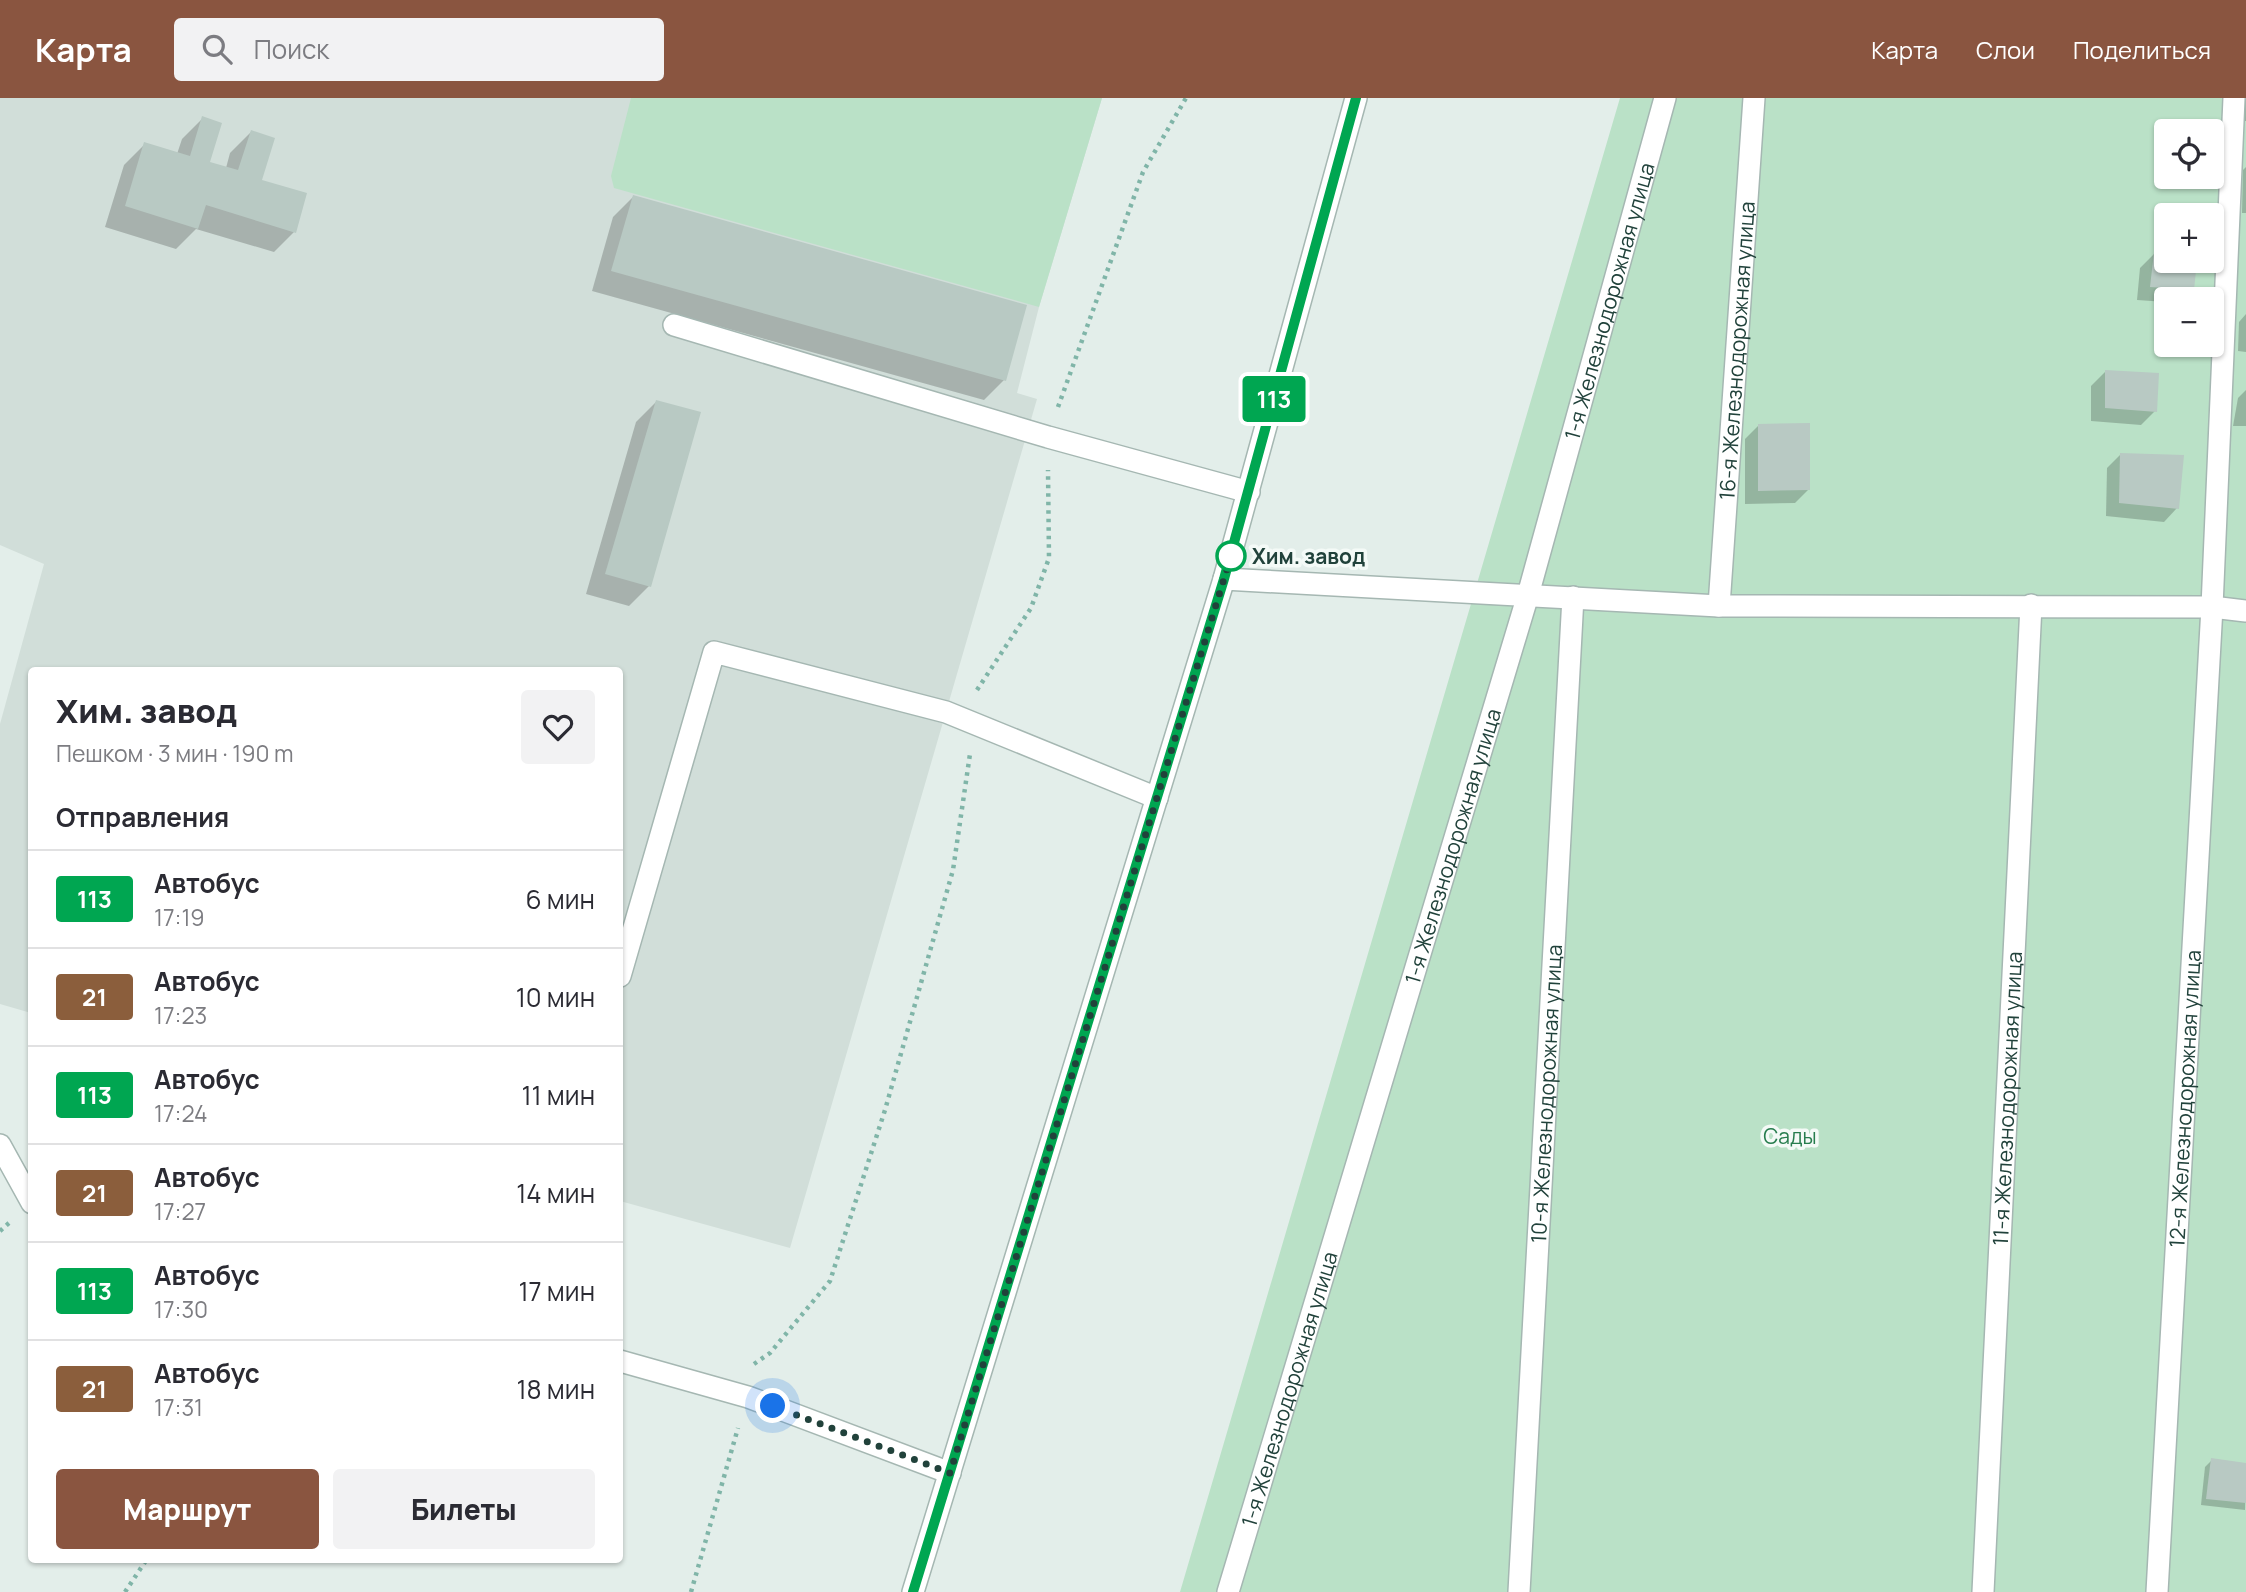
<!DOCTYPE html>
<html lang="ru">
<meta charset="utf-8">
<style>
:root{--surface:#fff;--page:#f2f2f3;--text:#2b2b33;--muted:#7c7c81;--line:#e1e1e2;--accent:#8a5540}
body{margin:0;font-family:Manrope,sans-serif;background:var(--page);color:var(--text);height:100vh;display:flex;flex-direction:column;font-size:26px;white-space:nowrap}
*{box-sizing:border-box;margin:0}
p{font-size:23px;color:var(--muted)}
.icon{flex:none;width:38px;height:38px;fill:none;stroke:currentColor;stroke-width:2;stroke-linecap:round;stroke-linejoin:round}
.map{position:relative;flex:1;overflow:hidden}
.details{position:absolute;left:28px;top:569px;width:595px;height:896px;display:flex;flex-direction:column;background:var(--surface);border-radius:7px;box-shadow:0 2px 5px #0004}
.details>*{flex:none}
.badge{padding:0 14px;border-radius:5px;font-size:24px;line-height:46px}
.buttons{position:absolute;left:2154px;top:21px;display:grid;gap:14px}
.buttons a{display:grid;place-items:center;width:70px;height:70px;border-radius:7px;background:var(--surface);box-shadow:0 2px 5px #0004;font-size:35px}
.you{position:absolute;width:35px;height:35px;margin:-18px;border:5px solid #fff;border-radius:50%;background:#1a73e8;box-shadow:0 0 0 10px #1a73e833}
.map>.badge{position:absolute;translate:-50% -50%;box-shadow:0 0 0 4px #fff}
h2{padding:0 28px;font-size:26px;line-height:63px}
.round{display:grid;place-items:center;flex:none;width:74px;height:74px;border-radius:7px;background:var(--page)}
.summary{display:flex;align-items:center;justify-content:space-between;height:119px;padding:0 28px}
h1{font-size:33px;font-weight:800;line-height:52px}
.button{display:flex;gap:14px;margin-top:auto;padding:14px 28px}
.button a{flex:1;height:80px;border-radius:7px;background:var(--accent);color:#fff;font-size:28px;font-weight:800;line-height:80px;text-align:center}
.button a+a{background:var(--page);color:var(--text)}
ul{padding:0;list-style:none}
li{display:flex;align-items:center;gap:21px;height:98px;padding:0 28px;border-top:2px solid var(--line)}
li div{flex:1}
li b{display:block;font-size:26px}
li em{font-style:normal}
li .badge{min-width:77px;font-weight:700;text-align:center}
header{display:flex;align-items:center;gap:42px;box-sizing:border-box;height:98px;padding:0 35px;background:var(--accent);color:#fff}
header strong{font-size:33px}
nav{display:flex;gap:38px;margin-inline-start:auto;font-size:24px}
.search{width:490px;height:63px;background:var(--page);display:flex;align-items:center;gap:18px;box-sizing:border-box;padding:0 24px;border-radius:7px;color:var(--muted);font-size:26px}
.map>svg:first-child{display:block}
.built{fill:#d1ded9}
.green{fill:#bae1c7;fill-rule:evenodd}
.shadow{fill:#0003}
.building{fill:#b8c9c3}
.lines{fill:none;stroke-linecap:round;stroke-linejoin:round}
.service-casing{stroke:#a5b7b2;stroke-width:24}
.minor-casing{stroke:#a5b7b2;stroke-width:24}
.tertiary-casing{stroke:#a5b7b2;stroke-width:24}
.path{stroke:#80b5a8;stroke-width:4.5;stroke-dasharray:3.5 5;stroke-linecap:butt}
.service{stroke:#fff;stroke-width:21}
.minor{stroke:#fff;stroke-width:21}
.tertiary{stroke:#fff;stroke-width:21}
.line-casing{stroke:#fff;stroke-width:16}
.line{stroke:#00a651;stroke-width:10}
.walk{stroke:#21423b;stroke-width:7;stroke-dasharray:0 12.6}
.stop-dot{fill:#fff;stroke:#00a651;stroke-width:3.5}
.labels{text-anchor:middle;dominant-baseline:central;stroke-width:7;stroke-linejoin:round;paint-order:stroke}
.street-label{font-size:21px;fill:#21423b;stroke:#f4faf7}
.stop-label{font-size:21px;font-weight:bold;fill:#21423b;stroke:#f4faf7;text-anchor:start}
.park-label{font-size:21px;fill:#277d4e;stroke:#f4faf7}
</style>
<header>
<strong>Карта</strong>
<div class="search"><svg class="icon" aria-label="search" viewBox="0 0 24 24"><circle cx="10" cy="10" r="6"/><path d="M15 15l6 6"/></svg>Поиск</div>
<nav><a>Карта</a><a>Слои</a><a>Поделиться</a></nav>
</header>
<div class="map">
<svg width="2246" height="1494" viewBox="0 0 2246 1494">
<rect width="100%" height="100%" fill="#e3eeea"/>
<path class="built" d="M0,0H1102L1039,209L1017,295L1037,301L790,1150L620,1103V572H32L31,915L0,906V626L44,466L0,447Z"/>
<g class="green">
<path d="M631,0H1102L1039,209L614,90L611,78Z"/>
<path d="M1620,0H2246V1494H1180ZM2166,33H2212V79H2166ZM2166,117H2212V163H2166ZM2166,201H2212V247H2166Z"/>
</g>
<g class="shadow">
<path d="M2244,0H2246V23H2243Z"/>
<path d="M203,20L208,65L226,70L230,55L251,34L260,83L294,134L274,154L196,131L176,151L105,129L124,67L145,46L177,56L182,41Z"/>
<path d="M2246,69V115H2242L2243,72Z"/>
<path d="M633,99L1004,282L984,302L592,193L613,119Z"/>
<path d="M2154,156L2166,157V163H2195L2193,192L2183,201H2166V204L2137,202L2140,170Z"/>
<path d="M2246,216V254L2238,253L2239,224Z"/>
<path d="M2105,274L2155,313L2141,327L2091,323V288Z"/>
<path d="M2246,292V328H2233L2238,300Z"/>
<path d="M657,303L649,488L629,508L586,496L636,324Z"/>
<path d="M1759,327L1808,392L1795,405L1745,406V341Z"/>
<path d="M2120,357L2177,410L2164,424L2106,418L2107,370Z"/>
<path d="M2212,1362L2246,1366L2245,1412L2201,1407L2205,1369Z"/>
</g>
<g class="building">
<path d="M202,18L222,25L210,64L238,72L251,32L275,40L262,82L307,95L296,135L206,107L198,131L125,108L144,44L190,58Z"/>
<path d="M633,97L1027,207L1006,283L611,173Z"/>
<path d="M2154,154L2166,155V163H2197L2194,192L2150,189Z"/>
<path d="M2105,272L2159,275L2157,314L2105,310Z"/>
<path d="M656,302L701,314L651,489L605,476Z"/>
<path d="M1810,325V392L1758,393V326Z"/>
<path d="M2120,355L2184,357L2179,411L2119,405Z"/>
<path d="M2211,1360L2246,1365V1405L2206,1401Z"/>
</g>
<g class="lines">
<g class="service-casing">
<g id="service">
<path d="M674,227L1048,339L1249,394"/>
<path d="M620,878L714,554L946,614L1157,700"/>
<path d="M0,1047L32,1105"/>
<path d="M620,1263L748,1299L950,1375"/>
</g>
</g>
<g class="minor-casing">
<g id="minor">
<path d="M1224,481L1719,508L2212,509L2246,513"/>
<path id="s1" d="M1719,508L1754,0"/>
<path id="s2" d="M1228,1494L1528,497L1665,0"/>
<path id="s3" d="M1519,1494L1573,499"/>
<path id="s4" d="M1983,1494L2031,507"/>
<path id="s5" d="M2157,1494L2212,509L2234,0"/>
</g>
</g>
<g class="tertiary-casing">
<path id="tertiary" d="M913,1494L1224,481L1356,0"/>
</g>
<g class="path">
<path d="M1058,309L1143,74L1186,0"/>
<path d="M977,592L1031,510L1049,460L1048,372"/>
<path d="M0,1133L10,1124"/>
<path d="M754,1266L770,1255L830,1183L885,1012L953,772L970,656"/>
<path d="M125,1494L147,1461"/>
<path d="M691,1494L738,1330"/>
</g>
<use href="#service" class="service"/>
<use href="#minor" class="minor"/>
<use href="#tertiary" class="tertiary"/>
</g>
<g class="lines">
<g class="line-casing">
<path id="line" d="M913,1494L1224,481L1356,0"/>
</g>
<use href="#line" class="line"/>
<path class="walk" d="M773,1308L950,1375L1231,458"/>
</g>
<circle class="stop-dot" cx="1231" cy="458" r="14"/>
<g class="labels">
<g class="street-label">
<text stroke="none"><textPath href="#s2" startOffset="1346">1-я Железнодорожная улица</textPath></text>
<text stroke="none"><textPath href="#s1" startOffset="256">16-я Железнодорожная улица</textPath></text>
<text stroke="none"><textPath href="#s2" startOffset="779">1-я Железнодорожная улица</textPath></text>
<text stroke="none"><textPath href="#s3" startOffset="499">10-я Железнодорожная улица</textPath></text>
<text stroke="none"><textPath href="#s4" startOffset="494">11-я Железнодорожная улица</textPath></text>
<text stroke="none"><textPath href="#s5" startOffset="494">12-я Железнодорожная улица</textPath></text>
<text stroke="none"><textPath href="#s2" startOffset="212">1-я Железнодорожная улица</textPath></text>
</g>
<g class="stop-label">
<text x="1252" y="458">Хим. завод</text>
</g>
<g class="park-label">
<text x="1790" y="1038">Сады</text>
</g>
</g>
</svg>
<div class="buttons">
<a><svg class="icon" aria-label="locate" viewBox="0 0 24 24"><circle cx="12" cy="12" r="6"/><path d="M12 2v4M12 18v4M2 12h4M18 12h4"/></svg></a>
<a>+</a>
<a>−</a>
</div>
<div class="you" style="left:773px;top:1308px"></div>
<b class="badge" style="left:1274px;top:301px;background:#00a651;color:#fff">113</b>
<section class="details">
<div class="summary"><div><h1>Хим. завод</h1><p>Пешком · 3 мин · 190 m</p></div><a class="round"><svg class="icon" aria-label="heart" viewBox="0 0 24 24"><path d="M12 20l-8-8c-3-5 5-10 8-4 3-6 11-1 8 4z"/></svg></a></div>
<h2>Отправления</h2>
<ul>
<li><span class="badge" style="background:#00a651;color:#fff">113</span><div><b>Автобус</b><p>17:19</p></div><em>6 мин</em></li>
<li><span class="badge" style="background:#8b5e3c;color:#fff">21</span><div><b>Автобус</b><p>17:23</p></div><em>10 мин</em></li>
<li><span class="badge" style="background:#00a651;color:#fff">113</span><div><b>Автобус</b><p>17:24</p></div><em>11 мин</em></li>
<li><span class="badge" style="background:#8b5e3c;color:#fff">21</span><div><b>Автобус</b><p>17:27</p></div><em>14 мин</em></li>
<li><span class="badge" style="background:#00a651;color:#fff">113</span><div><b>Автобус</b><p>17:30</p></div><em>17 мин</em></li>
<li><span class="badge" style="background:#8b5e3c;color:#fff">21</span><div><b>Автобус</b><p>17:31</p></div><em>18 мин</em></li>
</ul>
<div class="button"><a>Маршрут</a><a>Билеты</a></div>
</section>
</div>
